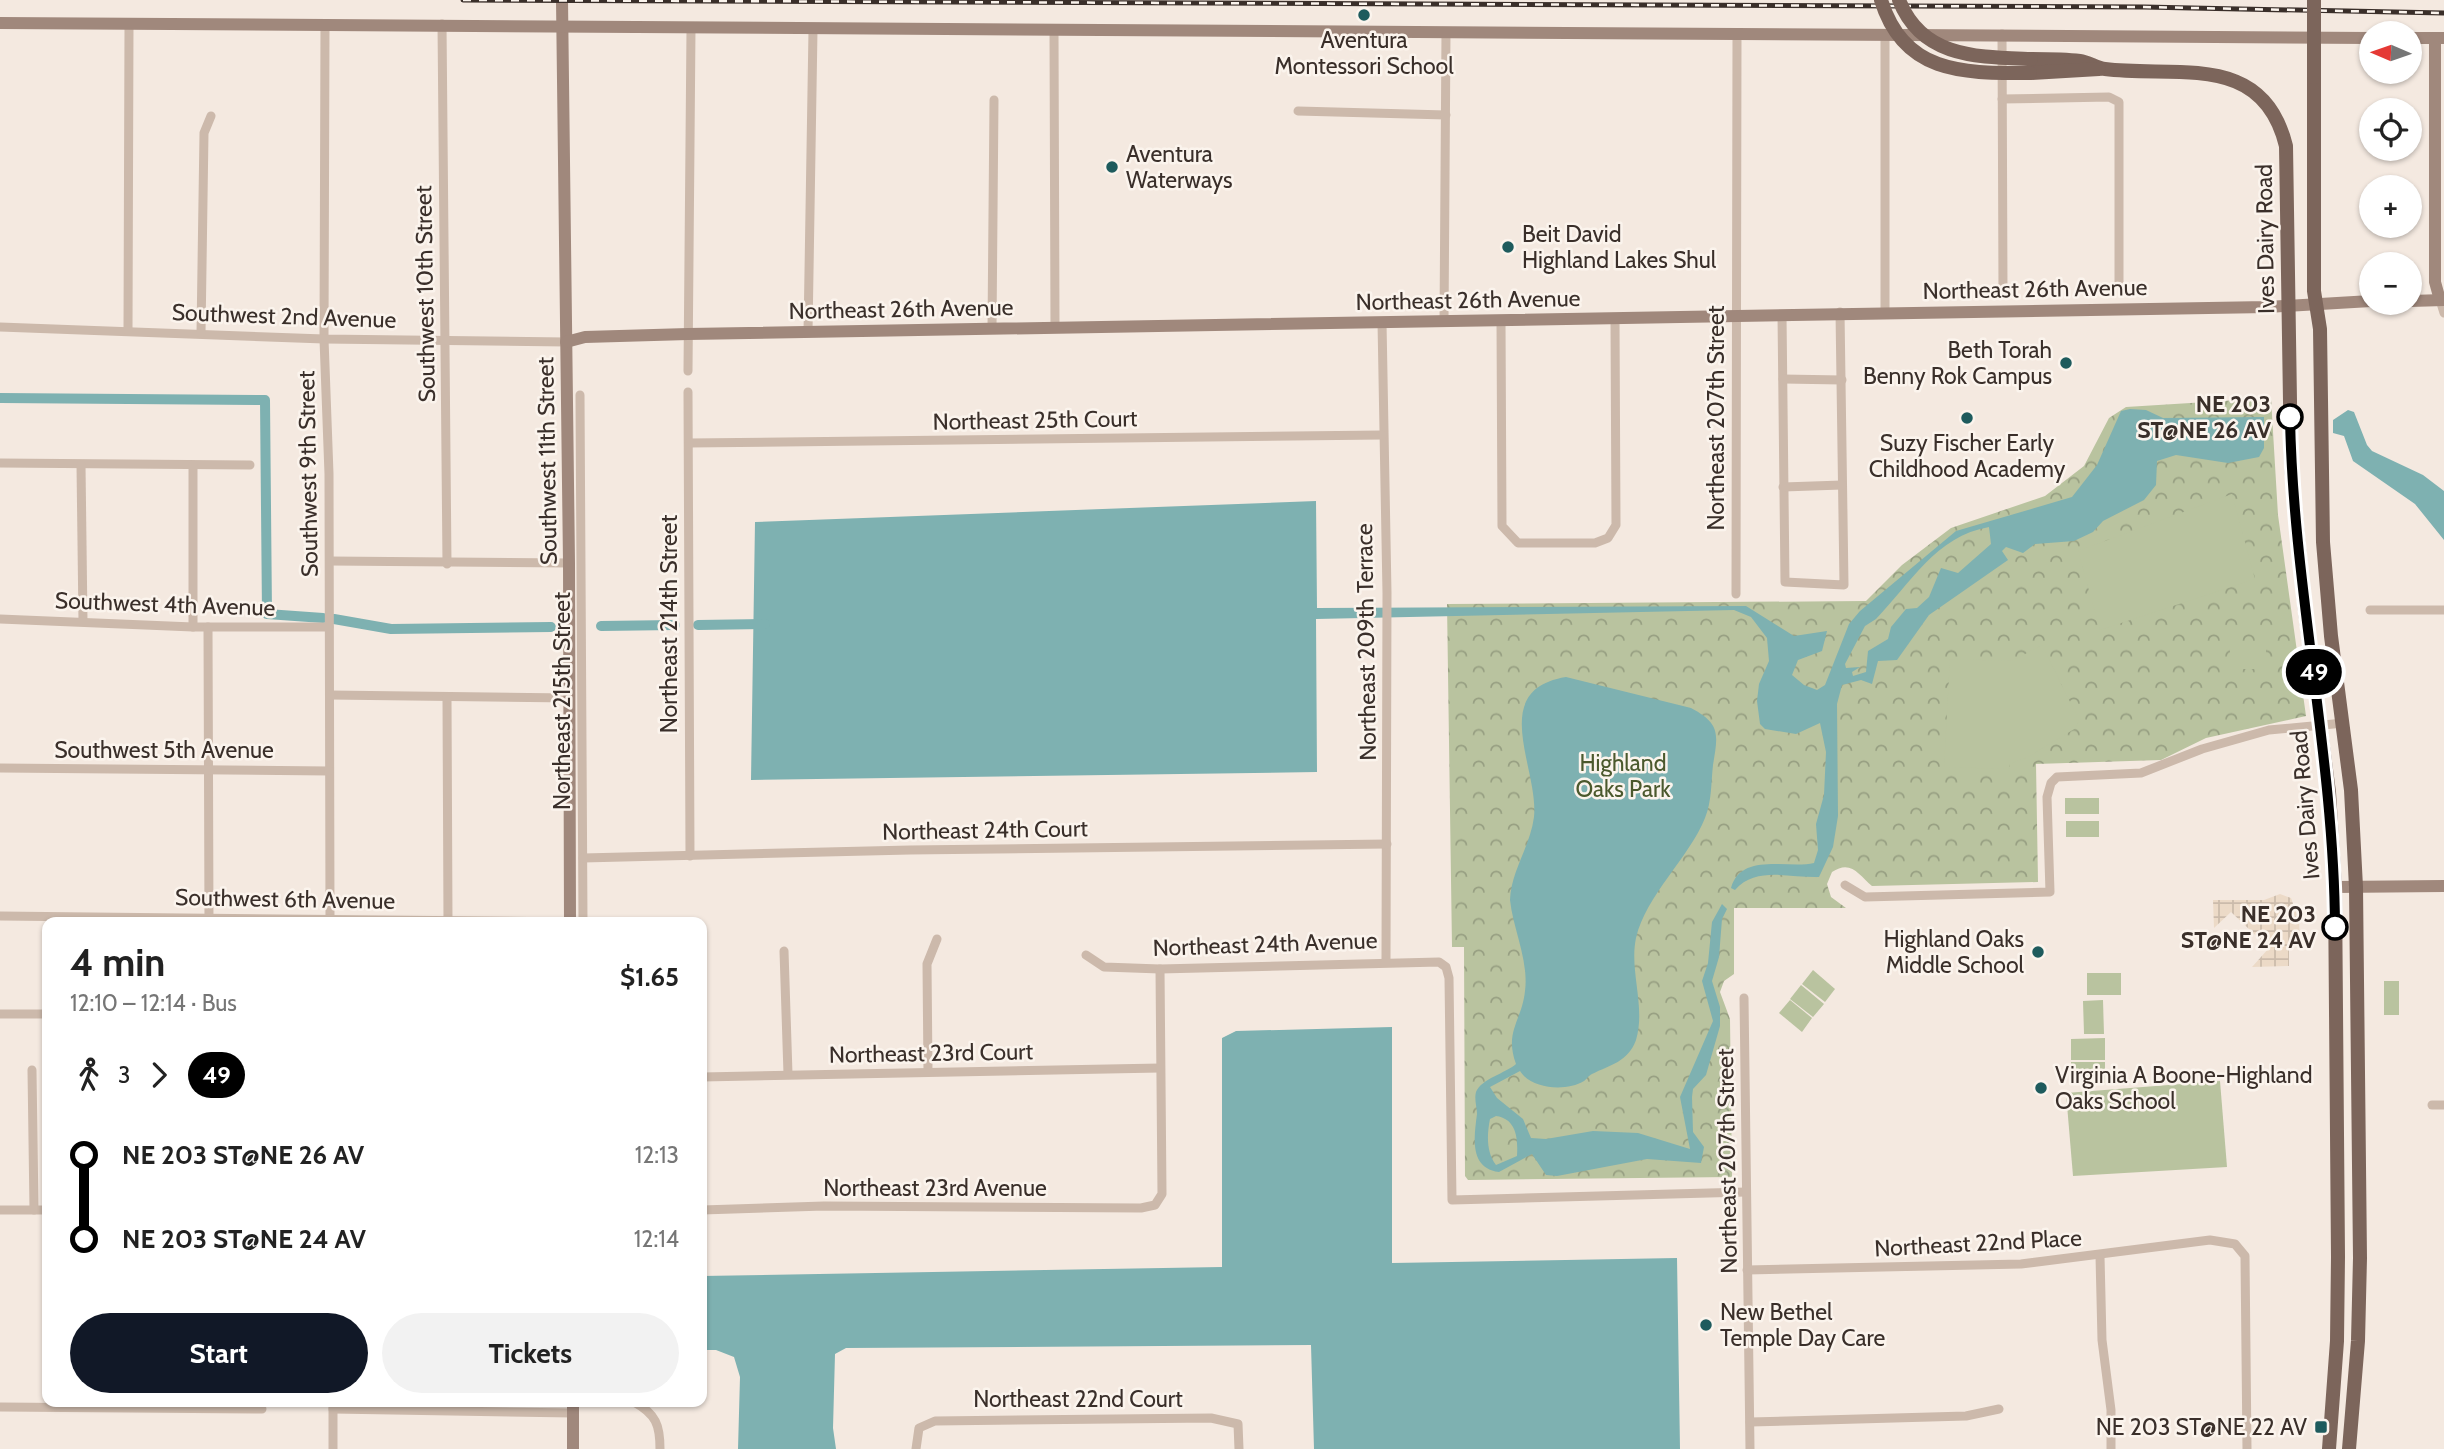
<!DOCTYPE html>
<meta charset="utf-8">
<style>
:root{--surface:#fff;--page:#f2f2f2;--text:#222;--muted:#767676;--accent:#111827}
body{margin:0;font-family:Cabin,sans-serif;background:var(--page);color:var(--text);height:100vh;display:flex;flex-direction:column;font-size:26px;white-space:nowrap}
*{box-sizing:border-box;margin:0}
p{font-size:23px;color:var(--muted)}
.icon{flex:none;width:38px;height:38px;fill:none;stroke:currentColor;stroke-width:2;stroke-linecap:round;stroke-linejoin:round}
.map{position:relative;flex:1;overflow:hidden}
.side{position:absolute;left:42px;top:917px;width:665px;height:490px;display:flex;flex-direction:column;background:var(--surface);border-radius:14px;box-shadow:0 2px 5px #0004}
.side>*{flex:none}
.badge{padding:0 14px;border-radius:23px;font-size:24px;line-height:46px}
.needle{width:46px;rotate:272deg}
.tools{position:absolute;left:2359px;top:21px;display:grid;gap:14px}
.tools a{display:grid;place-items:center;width:63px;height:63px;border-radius:50%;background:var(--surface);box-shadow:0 2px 5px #0004;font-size:35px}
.map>.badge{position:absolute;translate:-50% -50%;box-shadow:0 0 0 4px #fff}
.legs{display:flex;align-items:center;gap:10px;height:77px;padding:0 28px;font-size:23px}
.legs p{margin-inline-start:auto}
.summary{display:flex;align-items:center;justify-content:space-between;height:119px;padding:0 28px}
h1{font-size:38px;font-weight:700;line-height:52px}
.primary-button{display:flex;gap:14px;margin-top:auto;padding:14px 28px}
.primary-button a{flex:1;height:80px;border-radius:42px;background:var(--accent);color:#fff;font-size:28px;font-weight:700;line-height:80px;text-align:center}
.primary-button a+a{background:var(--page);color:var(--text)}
ul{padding:0 28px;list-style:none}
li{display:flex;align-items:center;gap:24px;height:84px;font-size:26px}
li i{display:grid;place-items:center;width:10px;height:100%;margin:0 9px;background:currentColor}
li i::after{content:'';width:18px;height:18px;margin:-9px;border:5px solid;border-radius:50%;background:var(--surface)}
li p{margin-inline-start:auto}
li:first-child i{background:linear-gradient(#0000 50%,currentColor 0)}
li:last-child i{background:linear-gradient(currentColor 50%,#0000 0)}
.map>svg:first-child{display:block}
.forest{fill:url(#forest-crowns)}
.pitch{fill:#b9c39f}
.plaza{fill:url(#plaza-grid)}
.water{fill:#7eb1b1;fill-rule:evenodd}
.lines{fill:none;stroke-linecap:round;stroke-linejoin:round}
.canal{stroke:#7eb1b1;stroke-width:10}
.street{stroke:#ccb9ab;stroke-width:9}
.secondary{stroke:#a0887c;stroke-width:12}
.primary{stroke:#7c655b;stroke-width:14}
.rail-casing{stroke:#3a2f2a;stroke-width:5}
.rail{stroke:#fbf4ed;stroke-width:2.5;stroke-dasharray:8;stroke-linecap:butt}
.primary-bridge{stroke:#7c655b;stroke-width:14}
.line-1-casing{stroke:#fff;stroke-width:16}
.line-1{stroke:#000;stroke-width:10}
.poi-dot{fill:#1e5b5d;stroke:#fbf4ed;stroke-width:2.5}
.stop-1-dot{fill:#fff;stroke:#000;stroke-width:3.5}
.labels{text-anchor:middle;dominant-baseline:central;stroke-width:5;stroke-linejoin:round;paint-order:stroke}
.poi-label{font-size:23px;fill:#3a2f2a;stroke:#fbf4ed;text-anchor:start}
.street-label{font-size:23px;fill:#3a2f2a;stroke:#fbf4ed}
.stop-label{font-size:23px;font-weight:bold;fill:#3a2f2a;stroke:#fbf4ed;text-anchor:end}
.park-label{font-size:23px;fill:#4b592d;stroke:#fbf4ed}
</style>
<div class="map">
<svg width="2444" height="1449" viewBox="0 0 2444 1449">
<defs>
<pattern id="forest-crowns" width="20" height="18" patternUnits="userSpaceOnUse" patternTransform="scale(1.75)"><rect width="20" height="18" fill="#b9c39f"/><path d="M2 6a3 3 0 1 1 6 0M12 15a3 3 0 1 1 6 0" fill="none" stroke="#979f82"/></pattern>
<pattern id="plaza-grid" width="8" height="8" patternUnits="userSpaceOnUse" patternTransform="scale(1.75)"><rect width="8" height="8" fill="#ecdac7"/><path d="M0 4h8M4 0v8" fill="none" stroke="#cbbbab"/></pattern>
</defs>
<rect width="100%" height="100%" fill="#f4e9e0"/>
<path class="forest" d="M2271,398L2278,515L2306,716L2206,738L2161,760L2036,764L2038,882L1872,886C1859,875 1851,859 1832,872L1827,884L1831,897L1846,908H1734V974L1724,981L1720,992L1730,1019L1732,1177L1468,1180L1465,1176L1464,947H1452L1447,604L1866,601L1902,565L1951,528L2045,496L2084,466L2109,418L2126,407Z"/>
<g class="pitch">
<path d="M2232,494L2255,579L2100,630L2078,551Z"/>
<path d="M2042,645L2079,720L2076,728L2028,757L2010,764L2009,769L1944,767L1950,659L2012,661Z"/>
<rect x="2230" y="646" width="36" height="23"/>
<rect x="2065" y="798" width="34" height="16"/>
<rect x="2066" y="821" width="33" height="16"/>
<path d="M1813,970L1835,989L1825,1002L1802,984Z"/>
<rect x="2087" y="973" width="34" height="22"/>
<rect x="2384" y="981" width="15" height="34"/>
<path d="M1801,985L1824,1004L1813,1017L1790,999Z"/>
<path d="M1790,1000L1812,1018L1802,1032L1779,1013Z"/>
<path d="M2103,1000L2104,1034H2084L2083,1001Z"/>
<path d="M2105,1038V1060H2071V1039Z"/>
<path d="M2071,1062H2105V1083L2071,1084Z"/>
<path d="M2220,1081L2227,1167L2073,1176L2066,1093Z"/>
</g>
<path class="plaza" d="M2280,894L2291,898L2299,920L2300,942L2289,943V966L2252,967L2269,948L2231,912L2214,928L2213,900H2264Z"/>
<g class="water">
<path d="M2130,409L2146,410L2163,418L2264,417V448L2259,457L2228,463L2176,455L2157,461L2156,485L2144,500L2103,521L2093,532L2074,541L2035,544L2023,553L2006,547L2002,551L2008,560L1929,615L1897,660L1878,661L1872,684L1861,680L1842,685L1837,704L1838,816L1833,847L1819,877C1790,878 1756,866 1735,890L1731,888C1741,852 1788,869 1814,863L1818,850L1816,824L1824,795L1826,752L1820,723L1796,734L1765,729L1760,724L1757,701L1759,684L1769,661L1767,638L1751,617L1734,610L1316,619L1317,772L751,780L755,522L1316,501L1317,608L1746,606L1794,636L1827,631L1822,651L1798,660L1792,675L1804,685L1817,690L1825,685L1849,624L1860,611L1956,531L2072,497L2097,465L2121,411ZM1989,527L1991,544L1958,573L1941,568L1929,597L1917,608L1906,609L1891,627L1888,639L1868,651L1866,672L1853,676L1852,672L1860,667L1846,668L1845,664L1865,626L1876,619C1910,584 1936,536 1989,527Z"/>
<path d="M2348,410L2354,412L2367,445L2372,451L2423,475L2444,491V540L2415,504L2353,461L2344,436L2333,433V420Z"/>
<path d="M1566,677L1691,708C1721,724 1718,734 1713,765C1711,782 1712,801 1705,818C1689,858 1646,895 1636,938C1629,971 1646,1007 1636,1040C1628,1062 1610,1065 1592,1074C1588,1076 1587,1079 1584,1081C1566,1092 1531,1089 1520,1071L1490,1087L1497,1098L1523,1119L1531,1138L1546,1139L1593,1131L1638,1133L1690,1149L1680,1097L1713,1021L1702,981L1708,963L1712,922L1722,904L1727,909L1722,919L1719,957L1712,981L1720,1007V1026L1706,1075L1693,1089L1692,1097L1693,1132L1704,1147L1701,1163L1647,1159L1557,1176L1546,1175L1532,1154L1499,1172C1469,1168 1474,1137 1477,1114C1477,1107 1474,1099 1476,1092C1481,1079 1506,1073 1516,1064C1504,1031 1522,1021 1525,991C1529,961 1513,929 1510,900C1511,871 1530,847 1534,817C1539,768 1487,690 1566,677ZM1496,1116C1517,1119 1518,1139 1517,1156L1496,1165C1486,1152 1487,1134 1490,1119Z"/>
<path d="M1392,1027V1263L1677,1258L1680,1449H1314L1311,1345L846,1348L835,1354L833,1428L836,1449H738L740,1377L734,1357L716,1350H702V1276L1222,1267V1038L1236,1031Z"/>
</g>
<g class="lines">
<g class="canal">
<path d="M0,398L265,400L267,614L323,618"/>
<path d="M334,619L391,629L551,627"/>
<path d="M698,625L765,624"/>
<path d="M601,626L675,625"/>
</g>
<g class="street">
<path d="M325,24L324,339L329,474L330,922"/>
<path d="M442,24L447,564"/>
<path d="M1054,31L1055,326"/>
<path d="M2002,34L2003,292"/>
<path d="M2002,99L2109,97L2119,102V283"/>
<path d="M1298,111L1446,115"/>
<path d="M2440,300L2444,313"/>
<path d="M1885,312V34"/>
<path d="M1782,315L1785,582L1844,585L1840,312"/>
<path d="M1501,321L1502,526L1518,543H1595L1608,538L1616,525L1615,319"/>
<path d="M1382,322L1387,593L1386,961"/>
<path d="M1444,322L1446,32"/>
<path d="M0,327L324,339L566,342"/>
<path d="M992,328L994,100"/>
<path d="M128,330L129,25"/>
<path d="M808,332L813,30"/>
<path d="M201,333L204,133L211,116"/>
<path d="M688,371L691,29"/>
<path d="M1783,379L1842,380"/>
<path d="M688,392L690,856"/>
<path d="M580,395L583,922"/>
<path d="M689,443L1382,435"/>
<path d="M0,463L250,465"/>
<path d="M81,465L83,621"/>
<path d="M193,465V627"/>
<path d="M1783,487L1842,485"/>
<path d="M330,561L569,563"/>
<path d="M1736,594L1737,33"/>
<path d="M2370,610H2444"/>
<path d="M0,619L193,627H329"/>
<path d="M208,627L209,922"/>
<path d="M330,695L570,698"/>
<path d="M447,698L448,922"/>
<path d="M0,768L329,771"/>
<path d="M583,858L910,850L1387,844"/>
<path d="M1845,885L1865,897L2050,892L2047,797L2051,783L2057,777L2141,773L2202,749L2269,730L2344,723"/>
<path d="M0,916L570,922"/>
<path d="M784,951L788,1074"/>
<path d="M1086,955L1104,967L1160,969L1439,962L1446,967L1449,978L1452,1200L1746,1192"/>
<path d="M1744,998L1750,1449"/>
<path d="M0,1014H47"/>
<path d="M32,1070L34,1210"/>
<path d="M928,1072L927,964L937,939"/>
<path d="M702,1077L1160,1068"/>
<path d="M2432,1105H2444"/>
<path d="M0,1210H47"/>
<path d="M702,1210L824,1206L1141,1208L1155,1205L1162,1194L1160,969"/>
<path d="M2100,1256L2102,1340L2111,1410V1449"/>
<path d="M1747,1270L2021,1264L2210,1240L2235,1244L2245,1256L2247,1449"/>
<path d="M333,1402V1449"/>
<path d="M634,1402C656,1414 660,1425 660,1449"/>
<path d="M0,1407L262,1409"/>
<path d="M333,1409L573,1413"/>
<path d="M1750,1422L1966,1416L1999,1409"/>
<path d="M916,1449L919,1428L935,1421L1211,1418L1238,1424L1239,1449"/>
</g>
<g class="secondary">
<path d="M562,0L569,563L570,922"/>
<path d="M0,23L2371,38"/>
<path d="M2410,38H2444"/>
<path d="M2435,38V282L2440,300"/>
<path d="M2410,301L2444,300"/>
<path d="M566,342L585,337L688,334L2267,307L2371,301"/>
<path d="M2335,887L2444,886"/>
<path d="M573,1449V1402"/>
</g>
<g class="primary">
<path d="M2031,59C2047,59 2064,59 2080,61C2088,62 2097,68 2105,69C2177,78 2263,51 2286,146L2291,465L2305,611L2329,792L2335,887L2338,1257L2337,1341L2329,1449"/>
<path d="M2030,73L2099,69"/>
<path d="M2314,77V291L2320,329L2323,542L2331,636L2351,790L2356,887L2360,1258L2358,1341L2349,1449"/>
</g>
<g class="rail-casing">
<path id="rail" d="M463,0L2144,7L2444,13"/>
</g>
<use href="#rail" class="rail"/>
<g class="primary-bridge">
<path d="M1881,0C1904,75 1965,73 2030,73"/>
<path d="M1899,0C1922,58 1977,57 2031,59"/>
<path d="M2314,0V77"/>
</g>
</g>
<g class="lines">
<g class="line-1-casing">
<path id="line-1" d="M2290,417C2293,588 2334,756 2335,927"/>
</g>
<use href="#line-1" class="line-1"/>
</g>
<g class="poi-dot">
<circle cx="1364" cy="15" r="7"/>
<circle cx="1112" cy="167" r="7"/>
<circle cx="1508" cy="247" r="7"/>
<circle cx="2066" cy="363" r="7"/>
<circle cx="1967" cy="418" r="7"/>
<circle cx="2038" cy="952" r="7"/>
<circle cx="2041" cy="1088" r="7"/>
<circle cx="1706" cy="1325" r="7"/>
<rect x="2314" y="1420" width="14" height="14" rx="3.5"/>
</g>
<g class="stop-1-dot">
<circle cx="2290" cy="417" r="12"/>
<circle cx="2335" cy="927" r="12"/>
</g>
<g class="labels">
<g class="poi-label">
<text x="1364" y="40" text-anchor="middle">Aventura<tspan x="1364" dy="26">Montessori School</tspan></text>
<text x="1126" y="154">Aventura<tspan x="1126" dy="26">Waterways</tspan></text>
<text x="1522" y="234">Beit David<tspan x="1522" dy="26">Highland Lakes Shul</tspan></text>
<text x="2052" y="350" text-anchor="end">Beth Torah<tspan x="2052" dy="26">Benny Rok Campus</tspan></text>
<text x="1967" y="443" text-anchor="middle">Suzy Fischer Early<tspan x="1967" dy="26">Childhood Academy</tspan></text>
<text x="2024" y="939" text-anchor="end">Highland Oaks<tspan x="2024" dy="26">Middle School</tspan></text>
<text x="2055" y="1075">Virginia A Boone-Highland<tspan x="2055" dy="26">Oaks School</tspan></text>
<text x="1720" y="1312">New Bethel<tspan x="1720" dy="26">Temple Day Care</tspan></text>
<text x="2307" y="1427" text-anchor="end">NE 203 ST@NE 22 AV</text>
</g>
<g class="street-label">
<text transform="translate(2265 239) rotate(-91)">Ives Dairy Road</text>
<text transform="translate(2035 289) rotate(-1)">Northeast 26th Avenue</text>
<text transform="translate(425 294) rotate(-91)">Southwest 10th Street</text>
<text transform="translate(1468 300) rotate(-1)">Northeast 26th Avenue</text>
<text transform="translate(901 309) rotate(-1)">Northeast 26th Avenue</text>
<text transform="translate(284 316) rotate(2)">Southwest 2nd Avenue</text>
<text transform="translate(1716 418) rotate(-90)">Northeast 207th Street</text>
<text transform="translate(1035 420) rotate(-1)">Northeast 25th Court</text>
<text transform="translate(547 461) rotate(-91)">Southwest 11th Street</text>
<text transform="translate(308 474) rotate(-91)">Southwest 9th Street</text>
<text transform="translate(165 604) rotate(2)">Southwest 4th Avenue</text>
<text transform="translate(669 624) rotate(-90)">Northeast 214th Street</text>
<text transform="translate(1366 642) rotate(-91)">Northeast 209th Terrace</text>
<text transform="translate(562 701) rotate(-90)">Northeast 215th Street</text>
<text x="164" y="750">Southwest 5th Avenue</text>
<text transform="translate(2305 805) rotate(-95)">Ives Dairy Road</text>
<text transform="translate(985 830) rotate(-1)">Northeast 24th Court</text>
<text transform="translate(285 899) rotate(1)">Southwest 6th Avenue</text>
<text transform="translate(1265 944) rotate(-2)">Northeast 24th Avenue</text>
<text transform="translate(931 1053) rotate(-1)">Northeast 23rd Court</text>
<text transform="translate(1727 1161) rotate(-91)">Northeast 207th Street</text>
<text x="935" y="1188">Northeast 23rd Avenue</text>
<text transform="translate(1978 1243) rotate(-3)">Northeast 22nd Place</text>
<text x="1078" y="1399">Northeast 22nd Court</text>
</g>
<g class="stop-label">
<text x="2271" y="404">NE 203<tspan x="2271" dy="26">ST@NE 26 AV</tspan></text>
<text x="2316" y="914">NE 203<tspan x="2316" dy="26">ST@NE 24 AV</tspan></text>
</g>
<g class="park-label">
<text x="1623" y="763">Highland<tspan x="1623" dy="26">Oaks Park</tspan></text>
</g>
</g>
</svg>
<div class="tools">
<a><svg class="needle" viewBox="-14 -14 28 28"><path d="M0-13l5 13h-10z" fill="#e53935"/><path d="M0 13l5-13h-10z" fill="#767676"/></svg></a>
<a><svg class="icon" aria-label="locate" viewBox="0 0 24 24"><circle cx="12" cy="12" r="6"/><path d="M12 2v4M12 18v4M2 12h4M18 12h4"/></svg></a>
<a>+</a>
<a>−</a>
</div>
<b class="badge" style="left:2314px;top:672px;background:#000;color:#fff">49</b>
<section class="side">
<div class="summary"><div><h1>4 min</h1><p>12:10 – 12:14 · Bus</p></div><b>$1.65</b></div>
<div class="legs"><svg class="icon" aria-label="walk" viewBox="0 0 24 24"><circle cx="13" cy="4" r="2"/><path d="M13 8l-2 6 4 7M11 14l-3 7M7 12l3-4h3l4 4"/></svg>3<svg class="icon" aria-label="forward" viewBox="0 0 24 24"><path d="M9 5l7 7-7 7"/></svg><b class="badge" style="background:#000;color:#fff">49</b></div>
<ul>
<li><i style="color:#000"></i><b>NE 203 ST@NE 26 AV</b><p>12:13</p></li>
<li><i style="color:#000"></i><b>NE 203 ST@NE 24 AV</b><p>12:14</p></li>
</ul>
<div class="primary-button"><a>Start</a><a>Tickets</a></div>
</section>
</div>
